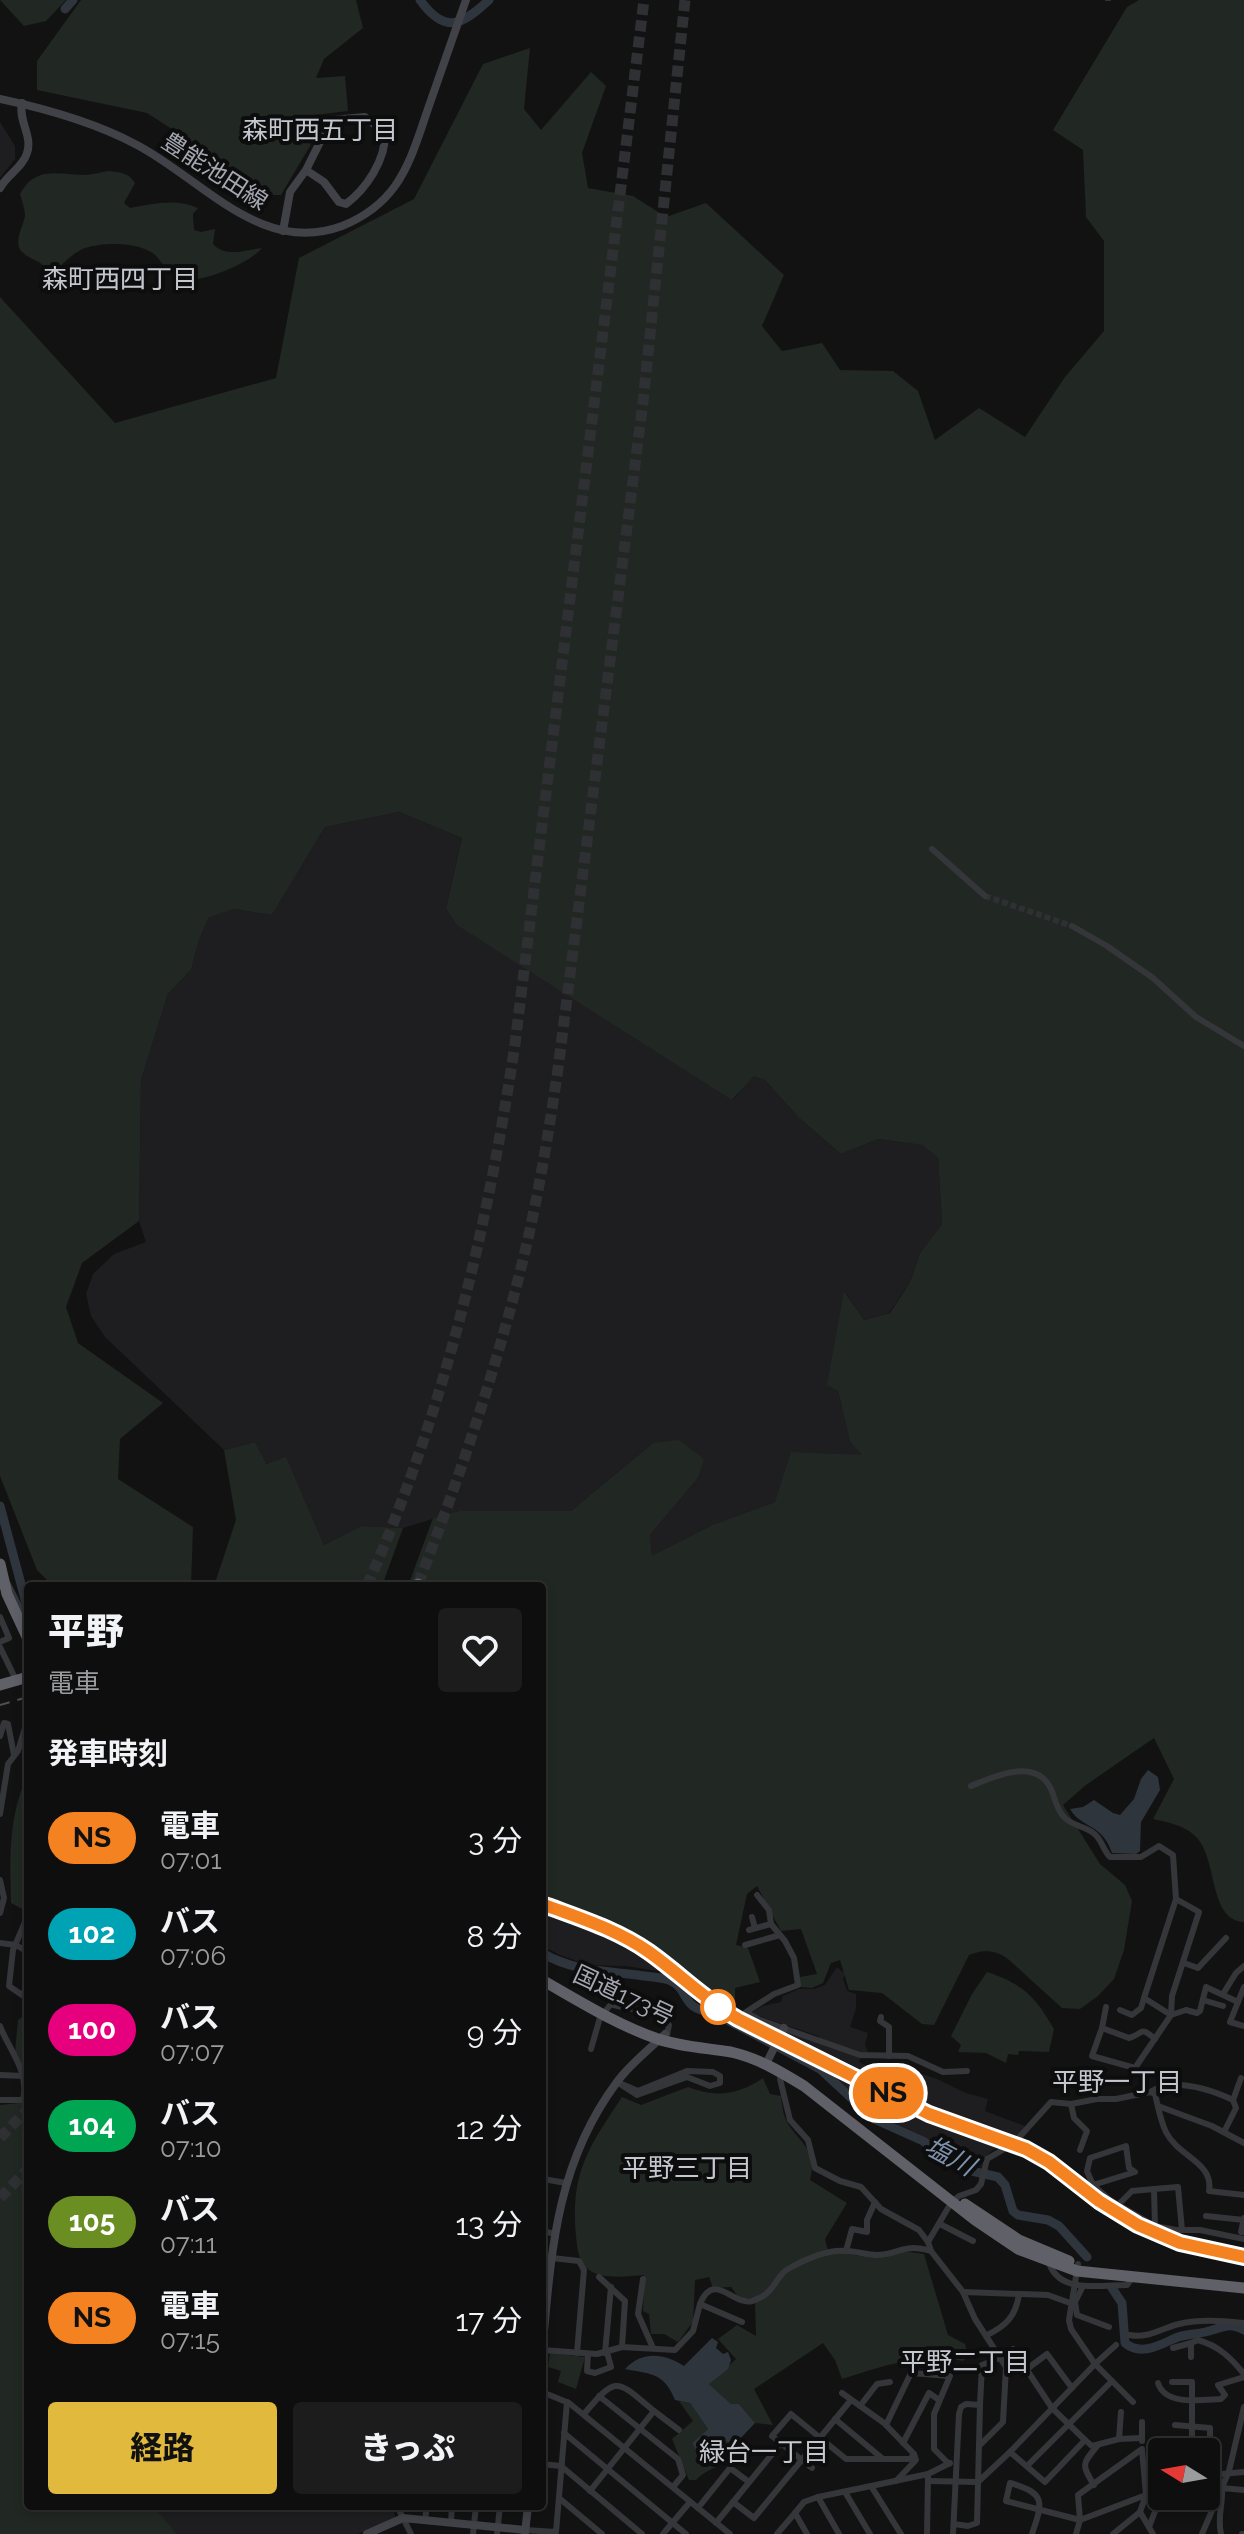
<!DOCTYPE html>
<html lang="ja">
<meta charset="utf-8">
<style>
:root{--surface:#0e0e0e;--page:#1c1c1c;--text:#f1f3f6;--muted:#9b9c9e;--line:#2e2e2e;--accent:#e0b93d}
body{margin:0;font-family:Raleway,"Noto Sans JP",sans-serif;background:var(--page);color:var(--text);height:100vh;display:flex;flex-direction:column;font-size:30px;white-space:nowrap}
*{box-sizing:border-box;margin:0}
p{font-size:26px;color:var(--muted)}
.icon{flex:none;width:44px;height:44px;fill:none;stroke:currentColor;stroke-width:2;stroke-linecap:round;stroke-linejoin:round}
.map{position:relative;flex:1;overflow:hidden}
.details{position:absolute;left:24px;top:1582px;width:522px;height:928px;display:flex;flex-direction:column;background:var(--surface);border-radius:8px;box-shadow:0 4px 12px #0003,0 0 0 2px var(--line)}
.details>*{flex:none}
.badge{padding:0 16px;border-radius:26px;font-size:28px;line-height:52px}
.needle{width:52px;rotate:281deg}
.buttons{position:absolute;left:1148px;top:2438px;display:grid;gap:16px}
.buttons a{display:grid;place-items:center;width:72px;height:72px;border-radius:8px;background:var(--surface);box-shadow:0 4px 12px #0003,0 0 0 2px var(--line);font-size:40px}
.map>.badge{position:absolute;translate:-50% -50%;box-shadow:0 0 0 4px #fff}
h2{padding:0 24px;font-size:30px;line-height:72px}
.round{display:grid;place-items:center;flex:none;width:84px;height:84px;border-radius:8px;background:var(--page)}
.overview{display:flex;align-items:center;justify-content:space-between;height:136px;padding:0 24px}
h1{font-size:38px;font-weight:800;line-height:60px}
.button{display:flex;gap:16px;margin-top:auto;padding:16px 24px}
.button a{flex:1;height:92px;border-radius:8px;background:var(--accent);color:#111;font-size:32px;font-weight:800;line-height:92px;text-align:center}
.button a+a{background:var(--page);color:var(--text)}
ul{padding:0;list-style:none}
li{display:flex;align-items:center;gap:24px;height:96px;padding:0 24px}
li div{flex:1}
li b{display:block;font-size:30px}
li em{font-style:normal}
li .badge{min-width:88px;font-weight:700;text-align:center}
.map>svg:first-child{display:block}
.built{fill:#1e1e20}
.green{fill:#212722}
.water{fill:#2e353d}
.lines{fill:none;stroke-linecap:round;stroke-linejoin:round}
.stream{stroke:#2e353d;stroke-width:2}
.river{stroke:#2e353d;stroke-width:9}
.street-tunnel{stroke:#2f3033;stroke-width:6;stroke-dasharray:6 3;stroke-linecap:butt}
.highway-tunnel{stroke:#2f3033;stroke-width:11;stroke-dasharray:11 5.5;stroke-linecap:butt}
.street{stroke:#35363a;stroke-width:6}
.secondary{stroke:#414248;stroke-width:8}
.highway{stroke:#606168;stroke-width:11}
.rail{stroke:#4e4f55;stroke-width:2;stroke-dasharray:10 8;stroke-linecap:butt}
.line-casing{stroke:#fff;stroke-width:18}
.line{stroke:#f58220;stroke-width:12}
.stop-dot{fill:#fff;stroke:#f58220;stroke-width:4}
.labels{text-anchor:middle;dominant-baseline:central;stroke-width:8;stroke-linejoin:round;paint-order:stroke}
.street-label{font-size:24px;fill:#a5a8b2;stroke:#0d0d0e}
.neighbourhood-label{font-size:26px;fill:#c5c7cf;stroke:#0d0d0e}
.water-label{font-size:26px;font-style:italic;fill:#7e92ab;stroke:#0d0d0e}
</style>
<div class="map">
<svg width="1244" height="2534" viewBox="0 0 1244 2534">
<rect width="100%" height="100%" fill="#121213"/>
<g class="built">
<path d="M0,122L15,146V159L0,178Z"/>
<path d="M399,812L462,838L446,908L733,1100L754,1075L765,1080L799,1118L841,1154L878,1139L922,1145L938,1158L942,1224L920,1253L910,1282L889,1313L864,1320L845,1292L838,1391L850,1442L863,1455L775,1502L712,1525L652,1557L650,1535L698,1478L653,1443L571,1511H459L403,1528L361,1526L324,1545L286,1458L265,1464L255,1442L224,1450L105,1337L91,1316L86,1294L93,1274L114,1254L146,1242L139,1221L141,1080L168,994L191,970L199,940L209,916L234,909L272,915L325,827Z"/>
<path d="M542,1911L616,1935L660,1965L658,1971L626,1966L588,1965L560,1955L542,1946Z"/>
<path d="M837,1967L845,1974L843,1979L847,1991L856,1994V2008L850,2027L868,2033L865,2044L869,2055L823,2041L818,2036L750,2013L763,2006L781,2002L783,1996L799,1989H814L825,1985Z"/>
<path d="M583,1976L614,1979V1983L624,1985L617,2004L578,1987Z"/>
<path d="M785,2031L861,2057L859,2062L884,2074L889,2069L922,2074L937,2079L966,2093L988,2099L985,2111L1027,2127L1007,2145L993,2150L983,2159L981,2167L960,2158L948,2148L875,2114L829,2071L781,2042Z"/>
<path d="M150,2506H391L395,2515V2518L358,2534H172Z"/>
</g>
<g class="green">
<path d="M0,0H66L46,21L24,26Z"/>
<path d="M81,0H356L363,28L324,59L316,78L345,76L348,111L315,115L310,146L281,195H248L221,161L147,113L37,90V61Z"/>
<path d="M1139,0H1244V1922C1207,1920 1219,1856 1194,1835C1183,1825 1167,1822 1153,1819L1174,1779L1154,1738L1086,1785L1063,1805L1100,1864L1125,1885L1132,1901L1124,1950L1114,1979L1098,1996L1080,2009L1062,2008L1008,1959C996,1950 983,1949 969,1955L934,2025L922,2024L882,1993L849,1990L840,1960L831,1963L823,1983L812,1988L800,1987V1977L817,1974L801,1929L781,1931L757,1886L747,1894L736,1945L748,1948L760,1982L735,1988V2010L669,1963L542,1893V1586H408L433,1518L459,1511H571L653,1443L679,1440L704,1459L698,1478L650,1535L652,1556L712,1525L775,1502L791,1452L862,1455L850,1442L838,1391L827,1385L844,1291L864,1320L890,1313L910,1282L920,1253L942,1224L938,1158L922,1145L878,1139L841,1154L799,1118L765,1080L754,1076L732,1100L457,925L446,908L462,838L399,812L325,827L272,915L234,909L209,917L199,940L191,970L168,994L141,1080L139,1221L82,1263L66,1307L78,1343L163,1403L120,1439L118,1479L193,1527L191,1586H53L37,1570L0,1476V297L115,423L276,378L299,258L414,199L483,64L530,48L524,109L541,130L591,72L606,86L582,153L588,188L633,196L666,217L706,203L784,275L762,326L782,351L822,343L840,370L893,371L918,391L935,440L979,408L1025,437L1065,377L1104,331V241L1086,217L1083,150L1053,130L1127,7Z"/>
<path d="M109,171C120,172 129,173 135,183L124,203L130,208C153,204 176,198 198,208L193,214L194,230L201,232L215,229L213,244C226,258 245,250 262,248C249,264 197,286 177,278C166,273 161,258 151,252C135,242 103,242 85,248C72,253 60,266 51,276C40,257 34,263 22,252C12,241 25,225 25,214C24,207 22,200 20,194C35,166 57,174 83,175C92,175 100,172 109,171Z"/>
<path d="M255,1442L266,1464L286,1457L324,1545L361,1526L403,1528L382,1586H214L236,1520L224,1450Z"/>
<path d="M28,1775V1912L11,1903C10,1861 8,1814 28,1775Z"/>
<path d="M987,1972C1023,1984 1035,1996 1054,2029L1049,2052L1019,2051L1018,2055L1008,2054L1006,2063L986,2053L958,2052L961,2045L951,2036L972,1994Z"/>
<path d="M28,2012V2081L15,2053L18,2020Z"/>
<path d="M763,2078L770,2094L781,2096C782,2104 783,2115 787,2122C799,2143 818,2149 810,2180L847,2203L825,2239L828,2251L875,2258L903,2251L924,2254L948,2335L965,2344L968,2356L963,2361C922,2352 880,2367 842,2379L835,2360L823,2343L754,2389L773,2425L755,2423L739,2404H731L709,2384L736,2359L718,2339L737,2325L756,2336L755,2298H739L731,2287L713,2288L709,2277L695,2280L693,2322L678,2342L664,2334H651L649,2314L643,2311L644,2275C628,2276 603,2280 589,2270C578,2262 577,2247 576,2236C570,2172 589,2147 622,2097L641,2105L688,2087C716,2098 738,2095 763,2078Z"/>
<path d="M28,2102V2506H153L177,2534H0V2105Z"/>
<path d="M550,2353L585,2357L576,2389L558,2382L561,2371L548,2367Z"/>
<path d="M679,2401L690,2403L708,2429L692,2443L696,2450L717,2440L736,2443L737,2456C723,2467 710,2466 696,2480H689L672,2439L693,2421Z"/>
</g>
<g class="water">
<path d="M1148,1770L1158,1777L1160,1790L1141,1822L1140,1851L1136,1854L1112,1853C1102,1823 1082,1829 1070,1809L1083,1807L1094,1800L1113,1813L1120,1815L1134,1799L1141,1779Z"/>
<path d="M712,2338L718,2342L716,2348L723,2354L728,2352L731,2360L728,2369L709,2384L731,2404H739L755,2423L736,2443L717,2440L696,2450L692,2443L708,2429L690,2403L675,2400C664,2373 652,2374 625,2369C643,2350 665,2354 684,2366Z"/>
</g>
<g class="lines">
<path class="stream" d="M1106,0H1110"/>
<g class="river">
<path d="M420,0C445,35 462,25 489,0"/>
<path d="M65,9L73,0"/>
<path d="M0,1506L28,1610"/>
<path d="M542,1953C573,1971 603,1971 638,1975C648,1977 660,1977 669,1980C691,1989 679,2009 712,2012L820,2069L874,2119L923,2141L963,2169L998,2177L1005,2185L1013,2211L1018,2215L1048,2220L1059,2226L1087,2257"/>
<path d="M1112,2288L1122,2303L1125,2343C1142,2357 1161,2344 1178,2337C1188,2334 1199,2334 1209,2331C1224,2327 1229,2322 1244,2330"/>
</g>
<path class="street-tunnel" d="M985,896L1072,926"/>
<g class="highway-tunnel">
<path d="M418,1584C458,1482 493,1379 520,1272C537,1205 548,1137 558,1069L643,402L685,0"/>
<path d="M367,1586C444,1412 487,1232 515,1044L644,0"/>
<path d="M0,2138L28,2109"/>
<path d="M0,2198L28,2169"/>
</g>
<g class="street">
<path d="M932,849L985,896"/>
<path d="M1072,926L1107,946L1153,978L1196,1017L1244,1046"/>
<path d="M8,1584L28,1623"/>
<path d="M0,1617L9,1638L0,1642"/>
<path d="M0,1647L16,1680"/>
<path d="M0,1736L4,1723L8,1724L14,1755"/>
<path d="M971,1786C995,1776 1036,1757 1051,1789C1055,1798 1056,1809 1064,1817C1070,1825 1084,1826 1092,1832C1102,1838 1102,1849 1110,1857H1141L1159,1846L1173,1855L1176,1899L1144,1998L1171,2015"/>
<path d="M0,1814L8,1764L18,1751L28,1718"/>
<path d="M0,1880L4,1898L0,1913"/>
<path d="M757,1895L769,1910L771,1924L785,1941L794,1958L798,1985L774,1994L746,2012L760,2020L860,2055L908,2056L943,2072L967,2071"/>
<path d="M752,1917L755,1928"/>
<path d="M26,1919L23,1927L28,1930"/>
<path d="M23,1927L13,1950L9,1986L22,1995L28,1985"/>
<path d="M749,1930L771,1924"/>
<path d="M0,1943L16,1945L28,1952"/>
<path d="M745,1945L780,1935"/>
<path d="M1184,1963L1198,1968L1226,1938"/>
<path d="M1244,1987L1230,2022L1244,2026"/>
<path d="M1223,1994L1236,1973L1244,1966"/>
<path d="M1203,2000L1223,2006"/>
<path d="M1106,2007L1102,2028L1092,2056L1135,2068"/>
<path d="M607,2009L611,2004C631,2012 655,2006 669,2025L667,2035"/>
<path d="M1120,2010L1132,2015L1141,2008L1144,1998"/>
<path d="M1171,2015L1186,2010L1197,2013L1200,2011L1206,1987L1238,2002"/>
<path d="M881,2017L880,2021L889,2027V2056"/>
<path d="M0,2026C9,2050 30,2072 23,2100H0"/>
<path d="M1102,2028L1129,2038C1144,2034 1139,2025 1155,2039"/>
<path d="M591,2049L601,2014"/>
<path d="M687,2071L713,2072L720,2076V2083L710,2086L687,2077L637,2095L617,2082L638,2091Z"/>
<path d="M782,2073L780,2079L790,2120L808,2140L815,2168L840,2181L861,2187L881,2209L919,2230L928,2242L931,2251L963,2292L975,2319L1006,2367L1003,2422L979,2446"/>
<path d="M0,2075L24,2076"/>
<path d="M1145,2092V2074L1135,2068L1171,2015L1172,1996L1199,1912L1176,1899"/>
<path d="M1150,2092C1175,2077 1209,2089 1233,2100L1236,2108L1224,2132"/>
<path d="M1233,2100L1241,2078"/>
<path d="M1071,2104L1074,2118L1087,2131L1080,2150"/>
<path d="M1158,2106L1212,2126L1244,2143"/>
<path d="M1009,2148L1038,2159L1055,2172"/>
<path d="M542,2182L543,2179L566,2183"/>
<path d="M1093,2185L1135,2172L1129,2168L1126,2146L1090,2158L1087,2171L1093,2185L1110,2200L1155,2226L1176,2230H1200L1244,2239"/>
<path d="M1118,2205L1132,2191L1154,2189"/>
<path d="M1206,2216L1244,2220"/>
<path d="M1244,2218L1241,2232H1244"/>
<path d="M940,2224L973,2241"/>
<path d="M1155,2226L1154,2189L1178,2187L1182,2230"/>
<path d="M542,2231L556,2234"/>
<path d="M928,2242L951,2203L959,2196L976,2190L981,2184L987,2159L1013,2144L1051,2102L1071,2104L1097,2099H1116L1150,2092L1155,2094C1158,2106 1160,2120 1166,2132C1178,2157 1214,2162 1209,2191L1244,2195"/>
<path d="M846,2251L852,2229L867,2232V2220L875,2202"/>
<path d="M552,2258L579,2261L584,2270L577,2353"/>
<path d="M1048,2259C1056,2295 1100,2285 1127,2285L1132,2278"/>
<path d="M643,2279L638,2314L653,2348"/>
<path d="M1083,2286L1075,2302L1077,2315L1109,2327"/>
<path d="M963,2292L1048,2295L1070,2303"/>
<path d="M700,2304C714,2270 733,2306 752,2301C776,2294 774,2277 788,2269C803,2260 828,2249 846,2251C857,2251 866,2255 877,2255C901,2254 902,2243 931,2251"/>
<path d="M987,2335C1006,2326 1016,2316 1019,2294"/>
<path d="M1130,2335C1147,2339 1162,2328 1179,2324C1201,2319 1222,2321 1244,2323"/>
<path d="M1116,2345L1095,2364L1133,2402"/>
<path d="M622,2347L675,2350L693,2331L700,2304L742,2322"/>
<path d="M1173,2348L1191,2343"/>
<path d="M542,2350L597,2354L622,2347L625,2301L599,2277"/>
<path d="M605,2353L611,2287"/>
<path d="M588,2354L587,2371L595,2373L611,2367L607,2352"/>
<path d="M1191,2357V2343L1198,2340C1219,2346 1231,2358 1244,2374"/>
<path d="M1027,2369L1047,2354L1072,2388"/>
<path d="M1172,2382H1192V2452"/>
<path d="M1158,2383C1165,2406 1201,2400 1221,2399L1225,2395L1218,2385L1244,2377"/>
<path d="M542,2392L569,2403L730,2534"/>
<path d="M599,2396L678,2459L683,2475L673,2487"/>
<path d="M860,2406L877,2384L890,2382"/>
<path d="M654,2411L679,2430"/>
<path d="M1121,2412L1119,2439L1141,2438"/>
<path d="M584,2414C617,2375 616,2379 654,2411L590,2491"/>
<path d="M835,2419L883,2459"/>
<path d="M1142,2422V2441"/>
<path d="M886,2425L911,2373L950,2376L934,2414V2449L949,2464"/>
<path d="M1175,2425L1210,2428V2475L1206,2476"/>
<path d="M564,2433L686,2534"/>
<path d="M1085,2440L1092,2446L1119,2439"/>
<path d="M903,2443L929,2393L939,2400"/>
<path d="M1010,2452L1095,2364L1071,2329L1069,2320L1078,2264"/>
<path d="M542,2464L561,2466L642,2534"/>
<path d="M1027,2466L1112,2381"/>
<path d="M812,2468L772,2436L791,2414L846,2459H910L914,2454L884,2423L842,2393"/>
<path d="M1210,2475L1244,2472"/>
<path d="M896,2481L916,2460L914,2454"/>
<path d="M928,2481L978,2482L1010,2452L1045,2482L1085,2440L1052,2408L1013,2349L1002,2357L982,2365L980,2405"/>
<path d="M1094,2485C1081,2464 1082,2464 1098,2445"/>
<path d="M871,2486L928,2474L950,2463"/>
<path d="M1159,2489L1167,2505"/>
<path d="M845,2492L870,2534"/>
<path d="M818,2497L871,2486L901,2534"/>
<path d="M559,2498L602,2534"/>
<path d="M733,2502L754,2518L851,2400"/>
<path d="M397,2506L411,2534"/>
<path d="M698,2508L730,2468L749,2482"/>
<path d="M1140,2512L1153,2534"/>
<path d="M795,2513L804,2502L818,2497L839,2534"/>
<path d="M425,2519L427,2506"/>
<path d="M451,2522L452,2506"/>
<path d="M716,2523L781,2443"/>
<path d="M1149,2527L1161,2496"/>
<path d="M525,2530L556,2532L567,2402"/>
<path d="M473,2534L476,2506"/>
<path d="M497,2534L500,2506"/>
<path d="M663,2534L690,2502"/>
<path d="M777,2534L795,2513L807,2534"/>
<path d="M927,2534L928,2477"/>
<path d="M953,2534L959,2414L961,2407L966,2404L980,2405L977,2523L968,2526L954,2524"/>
<path d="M1032,2534C1043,2502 1046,2493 1010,2483L1006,2501L1080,2520L1146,2495L1142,2449L1078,2495L1080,2520L1076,2534"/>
<path d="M1113,2534L1140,2512L1146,2495"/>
<path d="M1202,2534L1229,2471L1244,2407"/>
<path d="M1221,2534C1217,2517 1223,2505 1222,2488L1244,2490"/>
<path d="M1242,2534H1244"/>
</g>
<g class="secondary">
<path d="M0,99C47,109 94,122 137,145C202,179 261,256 342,226C362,218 382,204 395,186C412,162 420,131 430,103C442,69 454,34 466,0"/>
<path d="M0,188C7,175 23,167 27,153C33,136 18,121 22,103"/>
<path d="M283,231L290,192L306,170L331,120L365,117L385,133C386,160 366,189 346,204L339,202L324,182L306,170"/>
<path d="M766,2064L784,2028"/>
<path d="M542,2354C551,2255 555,2165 617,2082C630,2064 649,2050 665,2034"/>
<path d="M525,2533L528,2506"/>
<path d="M367,2534L403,2518L525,2530"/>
</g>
<g class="highway">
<path d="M0,1564L7,1594L28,1639"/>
<path d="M417,1586L418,1584"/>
<path d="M0,1685L28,1677"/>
<path d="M542,1980C579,2001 617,2025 658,2039C681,2047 707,2048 731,2052C758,2058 781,2072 804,2086L975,2220L1018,2249L1077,2271L1244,2288"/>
<path d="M965,2204L1019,2240L1069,2261"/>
</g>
<g class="rail">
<path d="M0,1705L28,1697"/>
<path d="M542,1901L618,1929L650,1949L719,2005L806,2050"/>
<path d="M828,2063L947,2122L1013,2144L1038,2155L1099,2201L1138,2225L1202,2249L1244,2257"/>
</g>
</g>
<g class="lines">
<g class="line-casing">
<path id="line" d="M542,1904C579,1918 616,1929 649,1952C680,1974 705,2000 738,2019L929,2114L1026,2149L1049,2162L1099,2201L1138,2225L1180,2243L1244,2257"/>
</g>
<use href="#line" class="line"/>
</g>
<circle class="stop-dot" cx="718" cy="2007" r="16"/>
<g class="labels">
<g class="street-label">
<text transform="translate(215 171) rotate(33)">豊能池田線</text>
<text transform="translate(624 1995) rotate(25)">国道173号</text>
</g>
<g class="neighbourhood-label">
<text x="320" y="130">森町西五丁目</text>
<text x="120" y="279">森町西四丁目</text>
<text x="1117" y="2082">平野一丁目</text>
<text x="687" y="2168">平野三丁目</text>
<text x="965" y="2362">平野二丁目</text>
<text x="764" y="2452">緑台一丁目</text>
</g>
<g class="water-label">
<text transform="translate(950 2156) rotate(28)">塩川</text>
</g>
</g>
</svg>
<div class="buttons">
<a><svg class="needle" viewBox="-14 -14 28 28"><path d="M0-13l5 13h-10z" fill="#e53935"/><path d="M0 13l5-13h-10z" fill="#9b9c9e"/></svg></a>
</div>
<b class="badge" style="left:888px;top:2093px;background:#f58220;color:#111">NS</b>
<section class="details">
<div class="overview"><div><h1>平野</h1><p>電車</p></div><a class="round"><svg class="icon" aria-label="heart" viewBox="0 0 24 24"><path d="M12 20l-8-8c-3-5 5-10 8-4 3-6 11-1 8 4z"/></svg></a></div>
<h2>発車時刻</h2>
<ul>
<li><span class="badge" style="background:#f58220;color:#111">NS</span><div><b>電車</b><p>07:01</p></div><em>3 分</em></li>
<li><span class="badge" style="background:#00a3b4;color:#fff">102</span><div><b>バス</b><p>07:06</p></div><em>8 分</em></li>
<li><span class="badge" style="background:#e6007e;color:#fff">100</span><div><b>バス</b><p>07:07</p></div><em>9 分</em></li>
<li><span class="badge" style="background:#00a651;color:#fff">104</span><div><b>バス</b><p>07:10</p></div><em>12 分</em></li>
<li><span class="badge" style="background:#6b8e23;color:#fff">105</span><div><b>バス</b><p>07:11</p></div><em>13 分</em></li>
<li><span class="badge" style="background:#f58220;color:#111">NS</span><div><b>電車</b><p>07:15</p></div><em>17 分</em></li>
</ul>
<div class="button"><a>経路</a><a>きっぷ</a></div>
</section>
</div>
